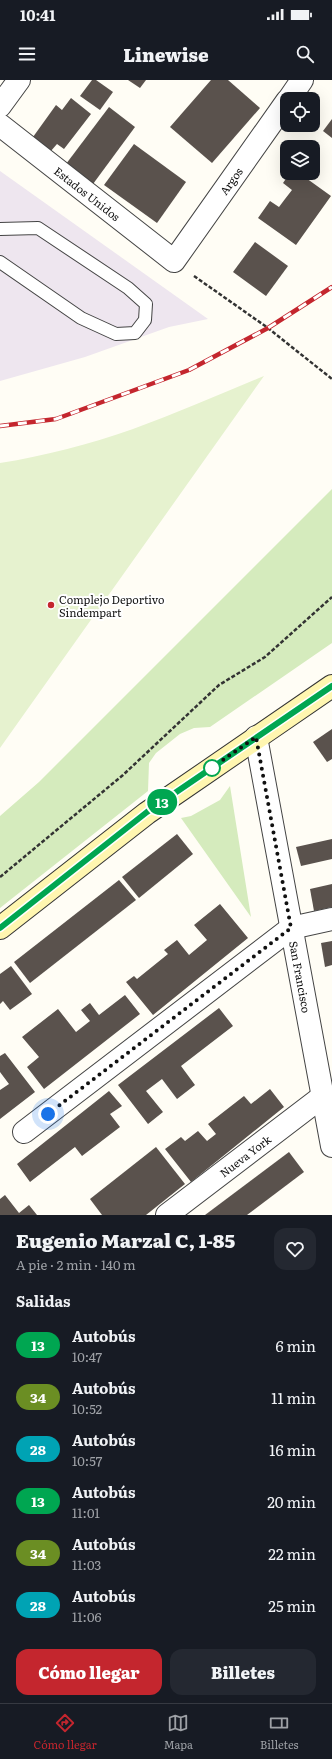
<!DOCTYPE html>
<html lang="es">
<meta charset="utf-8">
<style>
:root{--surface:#171b24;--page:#242831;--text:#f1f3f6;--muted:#9ea1a6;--line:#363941;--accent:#c4262e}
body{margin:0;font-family:Literata,serif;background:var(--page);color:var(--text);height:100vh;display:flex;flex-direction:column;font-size:15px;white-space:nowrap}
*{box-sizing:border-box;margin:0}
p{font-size:13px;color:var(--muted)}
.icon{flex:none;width:22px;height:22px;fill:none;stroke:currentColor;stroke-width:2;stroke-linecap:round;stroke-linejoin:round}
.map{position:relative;height:1135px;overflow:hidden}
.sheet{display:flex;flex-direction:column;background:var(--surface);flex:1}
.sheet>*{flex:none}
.badge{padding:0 8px;border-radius:13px;font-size:14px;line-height:26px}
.fabs{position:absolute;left:280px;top:12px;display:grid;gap:8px}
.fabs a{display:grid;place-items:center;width:40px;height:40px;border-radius:8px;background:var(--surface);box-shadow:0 4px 16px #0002;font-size:20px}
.you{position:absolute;width:20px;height:20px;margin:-10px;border:3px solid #fff;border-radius:50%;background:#1a73e8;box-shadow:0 0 0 6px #1a73e833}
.map>.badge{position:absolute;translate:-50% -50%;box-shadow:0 0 0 2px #fff}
h2{padding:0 16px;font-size:15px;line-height:36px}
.round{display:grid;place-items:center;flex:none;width:42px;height:42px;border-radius:12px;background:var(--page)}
.headline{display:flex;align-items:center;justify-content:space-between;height:68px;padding:0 16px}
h1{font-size:19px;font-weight:800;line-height:30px}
.action{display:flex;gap:8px;margin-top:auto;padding:8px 16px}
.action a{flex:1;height:46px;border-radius:12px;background:var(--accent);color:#fff;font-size:16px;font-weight:800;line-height:46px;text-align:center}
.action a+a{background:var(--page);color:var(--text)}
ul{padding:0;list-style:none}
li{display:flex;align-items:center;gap:12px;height:52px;padding:0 16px}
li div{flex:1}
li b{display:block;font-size:15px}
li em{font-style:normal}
li .badge{min-width:44px;font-weight:700;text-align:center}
.status{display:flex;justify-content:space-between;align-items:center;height:28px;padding:0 20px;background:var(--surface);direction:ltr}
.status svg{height:11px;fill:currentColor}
header{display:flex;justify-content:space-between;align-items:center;height:52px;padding:0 16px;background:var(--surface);font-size:18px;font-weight:800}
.tab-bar{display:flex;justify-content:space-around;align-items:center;height:56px;border-top:1px solid var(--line);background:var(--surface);font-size:11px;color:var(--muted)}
.tab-bar a{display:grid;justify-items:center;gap:2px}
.tab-bar .on{color:var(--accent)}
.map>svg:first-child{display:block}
.industrial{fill:#eee6ef}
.green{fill:#d5ebbd}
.pitch{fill:#e6f2cf}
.building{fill:#5a524d}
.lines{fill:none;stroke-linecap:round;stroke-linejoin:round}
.lane-casing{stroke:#444;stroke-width:14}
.street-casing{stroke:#444;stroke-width:24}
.secondary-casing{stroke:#333;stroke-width:24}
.path{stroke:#333;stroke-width:2.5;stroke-dasharray:4 2;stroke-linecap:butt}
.lane{stroke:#fff;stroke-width:12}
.street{stroke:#fff;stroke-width:22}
.secondary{stroke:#fff6b0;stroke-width:22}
.rail-casing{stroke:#c4262e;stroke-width:4.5}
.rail{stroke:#fff;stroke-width:3;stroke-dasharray:9;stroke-linecap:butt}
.line-casing{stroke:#fff;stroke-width:9}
.line{stroke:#00a651;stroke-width:6}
.walk{stroke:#111;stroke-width:4;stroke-dasharray:0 7.2}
.poi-dot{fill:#c4262e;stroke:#fff;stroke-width:1.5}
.stop-dot{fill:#fff;stroke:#00a651;stroke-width:2}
.labels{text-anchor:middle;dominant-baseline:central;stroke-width:4;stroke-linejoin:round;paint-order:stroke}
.street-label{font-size:11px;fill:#111;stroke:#fff}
.poi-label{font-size:11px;fill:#111;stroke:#fff;text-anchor:start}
</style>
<div class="status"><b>10:41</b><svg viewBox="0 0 49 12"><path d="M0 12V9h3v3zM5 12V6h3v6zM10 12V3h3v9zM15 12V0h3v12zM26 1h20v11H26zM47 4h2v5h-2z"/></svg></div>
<header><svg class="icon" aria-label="menu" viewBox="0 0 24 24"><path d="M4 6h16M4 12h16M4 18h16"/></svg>Linewise<svg class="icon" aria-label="search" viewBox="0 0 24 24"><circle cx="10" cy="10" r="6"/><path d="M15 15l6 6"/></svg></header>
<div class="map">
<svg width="332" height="1135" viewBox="0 0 332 1135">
<rect width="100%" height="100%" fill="#fffdf5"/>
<path class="industrial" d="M0,91L208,239L169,247L85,277L0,301Z"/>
<g class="green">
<path d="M332,409V563L210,647L194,648L180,654L156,673L149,683L148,711L0,828V736L39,702Z"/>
<path d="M230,706L251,837L181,738L191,736L220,720Z"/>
</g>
<path class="pitch" d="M264,296L0,668V383C45,376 90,364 133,349C177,333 221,314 264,296Z"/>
<g class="building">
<path d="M92,0H96L113,12L100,30L80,16Z"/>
<path d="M128,0H146L140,8Z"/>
<path d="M211,0H228L260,28L212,83L170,47Z"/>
<path d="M71,18L91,34L64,69L57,64L50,72L33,57L56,25L62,30Z"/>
<path d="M109,27L135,47L93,104L66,84Z"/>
<path d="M332,39V58L323,51Z"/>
<path d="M134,64L186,102L157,143L104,105Z"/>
<path d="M290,93H299L331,116L296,165L258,138L270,121L279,127L285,119L292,110L283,103Z"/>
<path d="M255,162L288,186L266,216L233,192Z"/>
<path d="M332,649V679L327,682L313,662Z"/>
<path d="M177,754L193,774L139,818L122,797Z"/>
<path d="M332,759V779L301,786L296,767Z"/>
<path d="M119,800L136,820L30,903L14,882Z"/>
<path d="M332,804V827L314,831L310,809Z"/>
<path d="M220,824L248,858L153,935L126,902L134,896L137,899L168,874L164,870L177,860L189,875L207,860L194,845Z"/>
<path d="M332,861V885L325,887L321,863Z"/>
<path d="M11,886L32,914L10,930L3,921L0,924V894Z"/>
<path d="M125,915L140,934L44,1009L27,987L39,977L22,957L58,929L76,952L90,941L81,930L90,923L99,935Z"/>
<path d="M219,928L233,946L181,986L195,1005L177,1019L162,999L146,1011L163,1032L148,1044L118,1005Z"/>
<path d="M5,973L35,1012L0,1039V1010L9,1004L0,992V976Z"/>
<path d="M270,1009L284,1027L191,1102L165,1069L181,1057L185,1061L198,1051L207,1061L216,1054L208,1044L244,1016L251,1024Z"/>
<path d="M109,1011L122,1026L110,1034L120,1047L82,1076L75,1067L30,1102L17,1084Z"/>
<path d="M156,1067L185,1104L146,1135H102L90,1119Z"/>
<path d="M289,1072L304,1092L247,1135H205Z"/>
<path d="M5,1115L19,1133L29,1125L37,1135H0V1119Z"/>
</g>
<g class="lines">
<g class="lane-casing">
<path id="lane" d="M0,149L38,148L128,208L146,224L145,240L135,253L116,254L81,238L0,182"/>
</g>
<g class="street-casing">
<g id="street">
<path d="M289,19L302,0"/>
<path d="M0,26L19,0"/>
<path id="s1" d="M0,45L174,181L287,21"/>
<path id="s2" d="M256,657L332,1066"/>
<path d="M24,1052L291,848L332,839"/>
<path id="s3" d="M167,1135L323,1016"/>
</g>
</g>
<g class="secondary-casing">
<path id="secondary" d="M0,848L147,733L332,606"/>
</g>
<g class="path">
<path d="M194,196L268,248L332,299"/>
<path d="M0,797L123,695L219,605L265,577L332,517"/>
</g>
<use href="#lane" class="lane"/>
<use href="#street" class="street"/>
<use href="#secondary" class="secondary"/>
<g class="rail-casing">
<path id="rail" d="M0,346L56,339L189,290L268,248L332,207"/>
</g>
<use href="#rail" class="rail"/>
</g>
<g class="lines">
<g class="line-casing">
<path id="line" d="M0,848L147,732L332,606"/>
</g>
<use href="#line" class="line"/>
<path class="walk" d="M48,1034L291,848L256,657L207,691L212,688"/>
</g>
<circle class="poi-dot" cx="51" cy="525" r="4"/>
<circle class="stop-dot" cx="212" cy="688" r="8"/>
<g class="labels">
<g class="street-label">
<text stroke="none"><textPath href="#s1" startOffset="319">Argos</textPath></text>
<text stroke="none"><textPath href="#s1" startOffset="111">Estados Unidos</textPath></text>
<text stroke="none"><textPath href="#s2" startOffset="244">San Francisco</textPath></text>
<text stroke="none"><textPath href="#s3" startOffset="98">Nueva York</textPath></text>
</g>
<g class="poi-label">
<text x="59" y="519">Complejo Deportivo<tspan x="59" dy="13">Sindempart</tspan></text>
</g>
</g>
</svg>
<div class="fabs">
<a><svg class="icon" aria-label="locate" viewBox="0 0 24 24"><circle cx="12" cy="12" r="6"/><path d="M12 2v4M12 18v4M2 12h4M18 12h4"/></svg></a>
<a><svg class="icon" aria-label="layers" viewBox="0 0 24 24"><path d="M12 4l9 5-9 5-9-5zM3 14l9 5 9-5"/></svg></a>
</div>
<div class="you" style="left:48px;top:1034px"></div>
<b class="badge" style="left:162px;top:722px;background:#00a651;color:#fff">13</b>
</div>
<section class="sheet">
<div class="headline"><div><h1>Eugenio Marzal C, 1-85</h1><p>A pie · 2 min · 140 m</p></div><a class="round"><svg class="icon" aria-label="heart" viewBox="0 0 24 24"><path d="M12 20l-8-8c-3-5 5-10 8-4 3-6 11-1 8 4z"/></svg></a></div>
<h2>Salidas</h2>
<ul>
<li><span class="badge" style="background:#00a651;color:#fff">13</span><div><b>Autobús</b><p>10:47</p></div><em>6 min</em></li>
<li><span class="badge" style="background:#6b8e23;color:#fff">34</span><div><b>Autobús</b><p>10:52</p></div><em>11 min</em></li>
<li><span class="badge" style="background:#00a3b4;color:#fff">28</span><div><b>Autobús</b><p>10:57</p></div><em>16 min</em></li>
<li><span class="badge" style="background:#00a651;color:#fff">13</span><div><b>Autobús</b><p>11:01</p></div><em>20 min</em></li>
<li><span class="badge" style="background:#6b8e23;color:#fff">34</span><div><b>Autobús</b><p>11:03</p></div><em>22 min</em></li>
<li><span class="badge" style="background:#00a3b4;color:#fff">28</span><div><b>Autobús</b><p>11:06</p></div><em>25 min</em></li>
</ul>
<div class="action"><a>Cómo llegar</a><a>Billetes</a></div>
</section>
<nav class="tab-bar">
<a class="on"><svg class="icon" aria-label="directions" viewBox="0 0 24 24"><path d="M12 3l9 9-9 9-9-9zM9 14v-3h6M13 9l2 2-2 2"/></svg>Cómo llegar</a>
<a><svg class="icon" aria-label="map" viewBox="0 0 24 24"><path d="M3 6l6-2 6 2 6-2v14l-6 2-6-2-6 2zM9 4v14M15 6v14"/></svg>Mapa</a>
<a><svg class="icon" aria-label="tickets" viewBox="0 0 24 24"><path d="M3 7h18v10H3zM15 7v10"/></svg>Billetes</a>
</nav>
